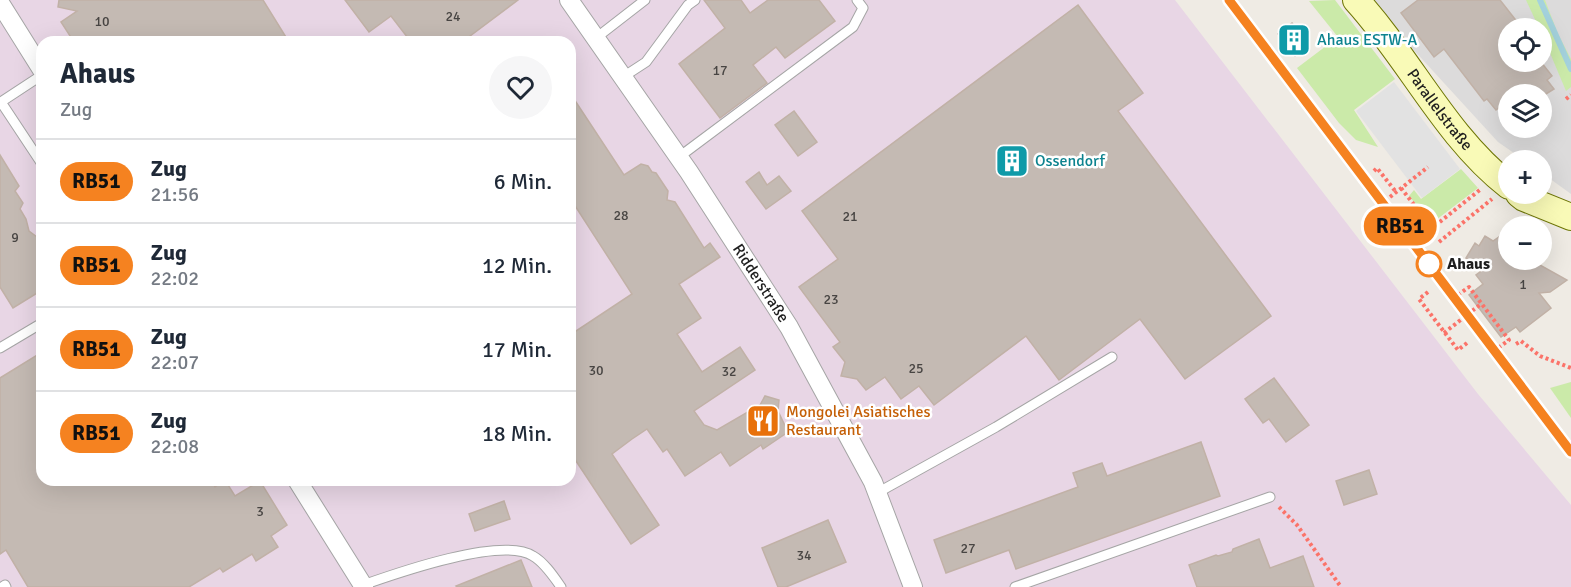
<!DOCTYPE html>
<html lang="de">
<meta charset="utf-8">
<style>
:root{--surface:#fff;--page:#f6f6f7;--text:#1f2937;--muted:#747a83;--line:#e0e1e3}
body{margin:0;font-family:Signika,sans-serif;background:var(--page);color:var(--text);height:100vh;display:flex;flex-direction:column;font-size:22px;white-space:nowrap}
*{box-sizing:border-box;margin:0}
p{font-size:20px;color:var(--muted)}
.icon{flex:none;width:33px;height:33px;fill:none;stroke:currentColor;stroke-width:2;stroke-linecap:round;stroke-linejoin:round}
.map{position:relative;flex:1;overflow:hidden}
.drawer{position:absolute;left:36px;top:36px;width:540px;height:450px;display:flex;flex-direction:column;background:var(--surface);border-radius:18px;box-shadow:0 6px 24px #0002}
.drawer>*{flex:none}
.badge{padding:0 12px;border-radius:20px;font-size:21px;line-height:39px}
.fabs{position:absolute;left:1498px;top:18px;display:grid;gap:12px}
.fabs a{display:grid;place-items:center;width:54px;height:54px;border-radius:50%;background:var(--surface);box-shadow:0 6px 24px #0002;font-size:30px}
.map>.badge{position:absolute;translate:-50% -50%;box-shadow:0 0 0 3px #fff}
.round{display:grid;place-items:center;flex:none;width:63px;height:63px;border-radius:32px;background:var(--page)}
.head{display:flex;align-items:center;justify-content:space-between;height:102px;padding:0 24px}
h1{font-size:28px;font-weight:700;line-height:45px}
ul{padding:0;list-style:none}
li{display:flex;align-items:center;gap:18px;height:84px;padding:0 24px;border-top:2px solid var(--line)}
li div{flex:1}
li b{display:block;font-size:22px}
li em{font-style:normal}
li .badge{min-width:66px;font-weight:700;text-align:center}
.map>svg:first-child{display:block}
.residential{fill:#dcdbdb;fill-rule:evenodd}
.industrial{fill:#e8d6e5;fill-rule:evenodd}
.grass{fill:#cbeaa9}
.parking{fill:#e2e2e2}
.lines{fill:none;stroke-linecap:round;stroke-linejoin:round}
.stream{stroke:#a4d2dd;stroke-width:6}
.building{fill:#c4bab3;stroke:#c1b1a6;stroke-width:1.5}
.service-casing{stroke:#a5a5a5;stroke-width:11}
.minor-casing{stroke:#a5a5a5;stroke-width:20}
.secondary-casing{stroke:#6e7604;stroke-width:28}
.path{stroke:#fb7369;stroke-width:4;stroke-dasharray:3 3;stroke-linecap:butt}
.service{stroke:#fff;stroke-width:9}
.minor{stroke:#fff;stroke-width:18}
.secondary{stroke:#f9fab7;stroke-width:26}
.rail-casing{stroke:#6c6c6c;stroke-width:7}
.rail{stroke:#fff;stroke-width:4.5;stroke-dasharray:14;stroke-linecap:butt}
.path-bridge{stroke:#fb7369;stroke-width:4;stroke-dasharray:3 3;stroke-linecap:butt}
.line-casing{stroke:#fff;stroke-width:14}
.line{stroke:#f58220;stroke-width:9}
.stop-dot{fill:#fff;stroke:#f58220;stroke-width:3}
.labels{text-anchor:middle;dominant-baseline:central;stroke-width:5;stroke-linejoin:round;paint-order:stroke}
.number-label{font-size:14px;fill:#484543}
.culture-label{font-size:16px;fill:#0d838f;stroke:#fff;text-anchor:start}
.street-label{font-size:16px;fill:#1e1e1e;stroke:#fff}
.stop-label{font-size:16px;font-weight:bold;fill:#1e1e1e;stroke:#fff;text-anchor:start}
.food-label{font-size:16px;fill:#c56008;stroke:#fff;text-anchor:start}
</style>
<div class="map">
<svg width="1571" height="587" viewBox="0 0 1571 587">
<rect width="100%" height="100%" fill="#efebe4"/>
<path class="residential" d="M1368,0H1571V194L1542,173V160H1524L1498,142ZM1509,28H1542V62H1509ZM1509,94H1542V128H1509Z"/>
<path class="industrial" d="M0,0H1175L1478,394L1571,505V587H0ZM42,42H570V480H42Z"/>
<g class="grass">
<path d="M1335,0L1395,79L1354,110L1378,147L1356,140L1339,123L1297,68L1338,37L1309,1Z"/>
<path d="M1526,0H1545L1558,34L1571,59V87L1566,91L1542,34V28H1539Z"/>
<path d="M1461,169L1478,188L1432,223L1409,196L1414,190L1421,199Z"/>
<path d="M1571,382V418L1550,388Z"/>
</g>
<path class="parking" d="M1394,82L1460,169L1422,198L1356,111Z"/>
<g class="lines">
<path class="stream" d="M1540,0L1571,69"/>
</g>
<g class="building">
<path d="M59,0H263L289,42H74L61,22L77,11L58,7Z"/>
<path d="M345,0H518L462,42H411L391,16L369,32Z"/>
<path d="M704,0H741L750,13L768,0H819L835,21L785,58L776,47L753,65L767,83L720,118L679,64L725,28Z"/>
<path d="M1418,0H1500L1522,28H1509V62H1541L1552,76L1547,80L1554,89L1546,94H1509V100L1496,110L1487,99L1484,101L1444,49L1434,57L1401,13Z"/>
<path d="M1078,5L1143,93L1118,111L1271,316L1185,379L1140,319L1059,380L1026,336L934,405L919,386L901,399L885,377L866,390L857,379L841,376L845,362L833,347L840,342L799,287L838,259L802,211Z"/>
<path d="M1292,23L1309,46L1295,56L1278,34Z"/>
<path d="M570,93L624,175L641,164L648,166L652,172L656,173L668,191L667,200L675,202L704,248L710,243L720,257L679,284L701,318L677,334L702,372L740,347L755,370L694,411L704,425L717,430L760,405L765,396L779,400L778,411L788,432L763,449L761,445L730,466L721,452L685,476L667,449L663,452L647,429L632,439L612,454L659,525L631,544L570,452V335L632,294L570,198Z"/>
<path d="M794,111L817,142L798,156L775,125Z"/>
<path d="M0,155L19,186L15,191L23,203L20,209L26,219L29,231L37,237L42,245V290L13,308L0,287Z"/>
<path d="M759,172L767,185L779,176L791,191L766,209L746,182Z"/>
<path d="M1509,230V260H1531L1567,280L1550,292L1539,293L1551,308L1520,332L1516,327L1501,337L1469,295L1483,284L1476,275L1484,269L1466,258L1475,243L1479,246L1485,236L1493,241Z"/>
<path d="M42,352V480H211L215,487L225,480L235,496L260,481L287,525L271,536L278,547L256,561L252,554L223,572L220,568L189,587H28L6,550L0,554V378Z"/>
<path d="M1274,378L1309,425L1286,442L1269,419L1263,423L1245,399Z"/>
<path d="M1201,442L1220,496L1016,569L1009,550L946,573L934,540L1078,487L1073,473L1102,463L1107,476Z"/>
<path d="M1369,470L1377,494L1344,505L1336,481Z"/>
<path d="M504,501L510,519L475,531L469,514Z"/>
<path d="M828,520L846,562L786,587H778L762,548Z"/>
<path d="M1259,539L1270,568L1303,556L1314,587H1197L1189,565L1216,555L1218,556L1232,552L1233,549Z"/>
<path d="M521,560L532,587H457L456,586Z"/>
</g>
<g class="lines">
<g class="service-casing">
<g id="service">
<path d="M596,38L645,0"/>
<path d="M42,75L1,102L42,164"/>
<path d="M623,77L646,62L688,5L695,0"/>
<path d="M679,157L853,27L863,8L857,0"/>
<path d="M0,348L42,323"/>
<path d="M877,493L996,427L1112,357"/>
<path d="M363,585C397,573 502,536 533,556C544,562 554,577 561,587"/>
<path d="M2,587L5,585L6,587"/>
<path d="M1015,587L1270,497"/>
</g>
</g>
<g class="minor-casing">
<g id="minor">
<path id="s1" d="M569,0L689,172L789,327L873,482L913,587"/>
<path d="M0,3L42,70"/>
<path d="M297,480L364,587"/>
</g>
</g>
<g class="secondary-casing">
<g id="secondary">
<path id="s2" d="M1356,0C1410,59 1445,136 1509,186"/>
<path d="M1519,194L1524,198L1571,217"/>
</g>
</g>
<g class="path">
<path d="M1566,99L1571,95"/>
<path d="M1374,171L1377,168L1396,192"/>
<path d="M1542,179L1551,183"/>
<path d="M1401,188L1432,228"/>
<path d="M1390,197L1428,167"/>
<path d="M1404,215L1407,213"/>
<path d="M1421,237L1481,189"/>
<path d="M1439,242L1492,199"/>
<path d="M1428,292L1419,299L1458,350L1467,343"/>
<path d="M1458,295L1469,287L1509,340L1498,348"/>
<path d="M1516,344L1521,341L1540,356L1571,368"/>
<path d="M1279,507L1297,525L1341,587"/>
</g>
<use href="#service" class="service"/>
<use href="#minor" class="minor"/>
<use href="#secondary" class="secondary"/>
<g class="rail-casing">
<path id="rail" d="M1229,0L1571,452"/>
</g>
<use href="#rail" class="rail"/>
<path class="path-bridge" d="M1444,333L1481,304"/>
</g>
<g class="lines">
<g class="line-casing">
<path id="line" d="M1229,0L1571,452"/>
</g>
<use href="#line" class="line"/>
</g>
<defs>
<g id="building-square" transform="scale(1.725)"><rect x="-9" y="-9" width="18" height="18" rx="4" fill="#0f9aa8" stroke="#fff"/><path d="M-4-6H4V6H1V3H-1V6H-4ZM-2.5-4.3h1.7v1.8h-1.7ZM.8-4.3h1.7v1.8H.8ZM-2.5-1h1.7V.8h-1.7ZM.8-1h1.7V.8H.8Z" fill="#fff"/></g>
<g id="restaurant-square" transform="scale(1.725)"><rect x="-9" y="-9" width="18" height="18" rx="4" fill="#e8710a" stroke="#fff"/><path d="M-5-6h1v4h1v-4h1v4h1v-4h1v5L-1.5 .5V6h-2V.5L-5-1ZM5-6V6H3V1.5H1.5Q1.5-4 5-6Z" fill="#fff"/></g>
</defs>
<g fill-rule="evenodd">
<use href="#building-square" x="1294" y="40"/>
<use href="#building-square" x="1012" y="161"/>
<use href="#restaurant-square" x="763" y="421"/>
</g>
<circle class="stop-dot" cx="1429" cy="264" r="12"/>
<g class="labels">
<g class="number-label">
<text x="453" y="16">24</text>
<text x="102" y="21">10</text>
<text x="720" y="70">17</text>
<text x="621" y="215">28</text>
<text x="850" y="216">21</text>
<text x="15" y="237">9</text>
<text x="1523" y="284">1</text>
<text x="831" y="299">23</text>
<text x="916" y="368">25</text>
<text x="596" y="370">30</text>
<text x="729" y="371">32</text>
<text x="260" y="511">3</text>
<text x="968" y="548">27</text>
<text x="804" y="555">34</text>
</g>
<g class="culture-label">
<text x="1317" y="40">Ahaus ESTW-A</text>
<text x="1035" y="161">Ossendorf</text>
</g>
<g class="street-label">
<text stroke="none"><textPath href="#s2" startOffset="138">Parallelstraße</textPath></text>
<text stroke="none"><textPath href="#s1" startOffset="342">Ridderstraße</textPath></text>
</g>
<g class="stop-label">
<text x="1447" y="264">Ahaus</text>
</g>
<g class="food-label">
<text x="786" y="412">Mongolei Asiatisches<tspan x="786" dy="18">Restaurant</tspan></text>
</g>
</g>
</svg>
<div class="fabs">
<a><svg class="icon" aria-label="locate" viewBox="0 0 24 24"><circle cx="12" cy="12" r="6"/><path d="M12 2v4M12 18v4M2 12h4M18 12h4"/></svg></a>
<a><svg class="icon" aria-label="layers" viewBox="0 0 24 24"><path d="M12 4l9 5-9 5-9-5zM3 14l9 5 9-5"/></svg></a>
<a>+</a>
<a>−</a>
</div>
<b class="badge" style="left:1400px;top:226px;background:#f58220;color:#111">RB51</b>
<section class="drawer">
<div class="head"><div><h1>Ahaus</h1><p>Zug</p></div><a class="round"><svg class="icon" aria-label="heart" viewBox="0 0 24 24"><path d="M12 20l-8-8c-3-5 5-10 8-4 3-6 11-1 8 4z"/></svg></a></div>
<ul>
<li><span class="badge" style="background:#f58220;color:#111">RB51</span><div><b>Zug</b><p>21:56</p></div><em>6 Min.</em></li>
<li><span class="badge" style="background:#f58220;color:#111">RB51</span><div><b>Zug</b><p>22:02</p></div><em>12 Min.</em></li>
<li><span class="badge" style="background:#f58220;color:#111">RB51</span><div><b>Zug</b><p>22:07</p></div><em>17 Min.</em></li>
<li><span class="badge" style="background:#f58220;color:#111">RB51</span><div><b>Zug</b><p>22:08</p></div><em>18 Min.</em></li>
</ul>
</section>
</div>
